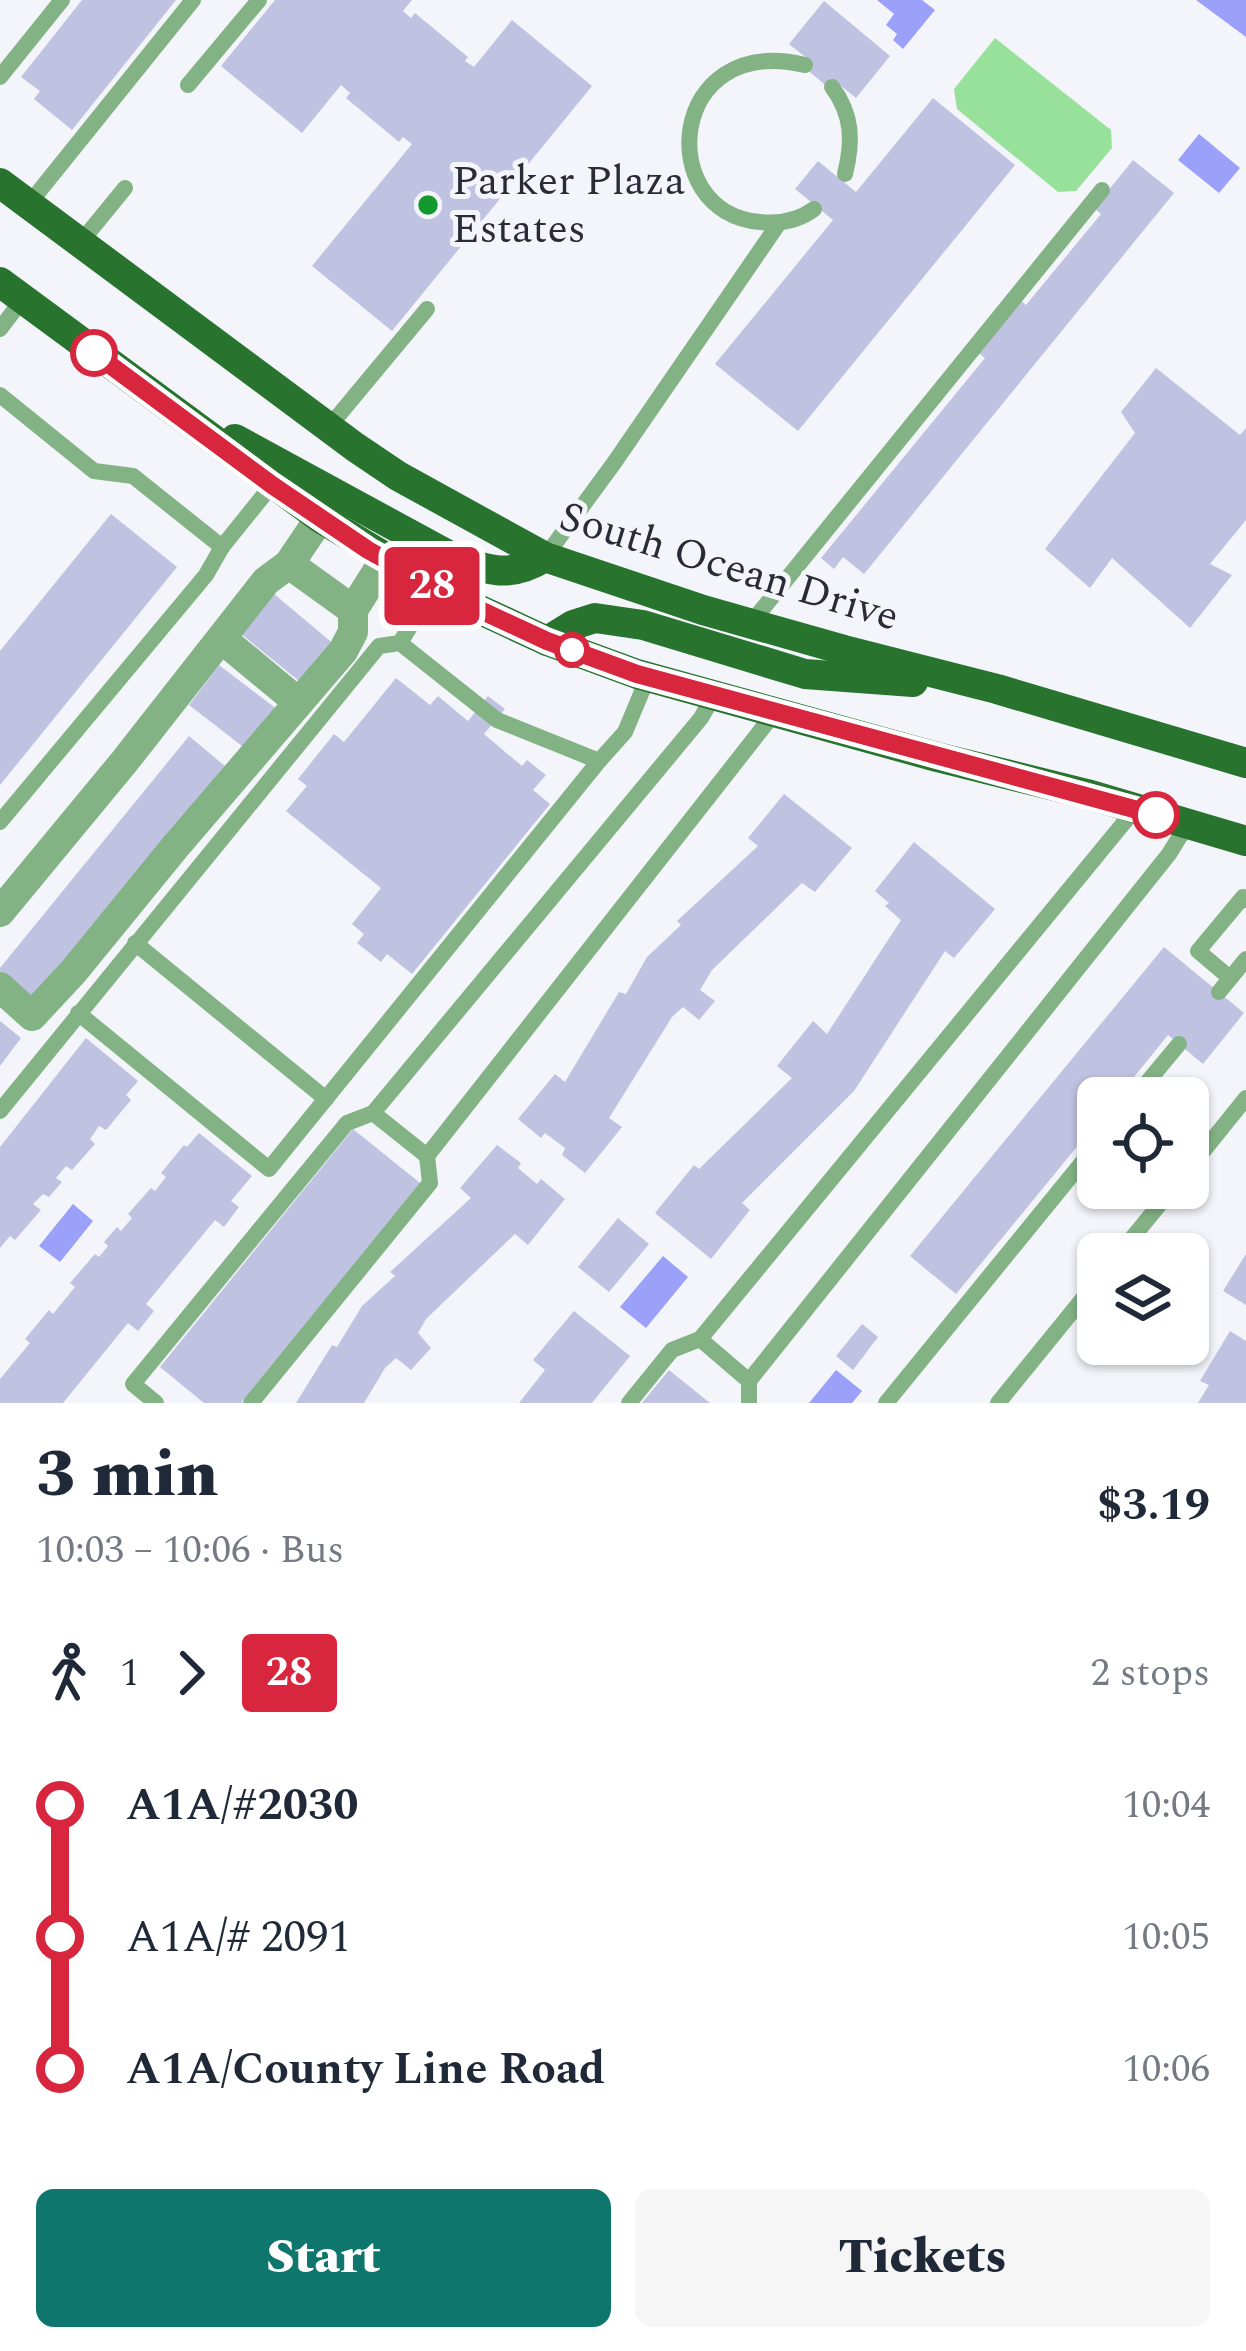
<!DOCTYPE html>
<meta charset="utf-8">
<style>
:root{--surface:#fff;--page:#f6f6f7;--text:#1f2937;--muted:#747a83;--accent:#0f766e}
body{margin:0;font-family:Spectral,serif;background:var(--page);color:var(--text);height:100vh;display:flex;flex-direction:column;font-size:45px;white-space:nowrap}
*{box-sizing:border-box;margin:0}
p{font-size:39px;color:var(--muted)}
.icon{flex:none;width:66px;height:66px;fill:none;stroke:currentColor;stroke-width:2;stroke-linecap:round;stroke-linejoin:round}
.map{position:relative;height:1403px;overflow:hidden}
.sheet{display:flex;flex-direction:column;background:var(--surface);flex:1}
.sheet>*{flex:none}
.badge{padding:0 24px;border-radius:9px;font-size:42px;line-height:78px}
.tools{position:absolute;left:1077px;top:1077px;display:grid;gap:24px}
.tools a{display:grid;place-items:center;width:132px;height:132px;border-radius:18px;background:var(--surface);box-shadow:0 3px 9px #0004;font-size:60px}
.map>.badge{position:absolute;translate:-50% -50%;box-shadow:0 0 0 6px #fff}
.legs{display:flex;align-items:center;gap:18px;height:132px;padding:0 36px;font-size:39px}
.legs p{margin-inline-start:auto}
.overview{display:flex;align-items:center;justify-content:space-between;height:204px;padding:0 36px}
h1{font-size:66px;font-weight:800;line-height:90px}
.button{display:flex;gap:24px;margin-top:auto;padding:24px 36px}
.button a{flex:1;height:138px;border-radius:18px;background:var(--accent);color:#fff;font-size:48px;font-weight:800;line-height:138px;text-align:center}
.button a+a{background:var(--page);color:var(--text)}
ul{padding:0 36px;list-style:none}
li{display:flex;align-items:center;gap:42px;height:132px;font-size:45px}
li i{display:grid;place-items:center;width:18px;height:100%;margin:0 15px;background:currentColor}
li i::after{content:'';width:30px;height:30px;margin:-15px;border:9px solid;border-radius:50%;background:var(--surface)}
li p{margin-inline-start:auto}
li:first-child i{background:linear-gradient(#0000 50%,currentColor 0)}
li:last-child i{background:linear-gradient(currentColor 50%,#0000 0)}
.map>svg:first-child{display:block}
.green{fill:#98e19a}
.water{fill:#9ba0f8}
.building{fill:#bfc2e1}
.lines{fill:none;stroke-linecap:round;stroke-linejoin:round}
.service{stroke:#83b384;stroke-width:16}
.minor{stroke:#83b384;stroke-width:30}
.primary{stroke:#28742f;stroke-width:30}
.line-1-casing{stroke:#fff;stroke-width:27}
.line-1{stroke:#d7263d;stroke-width:18}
.poi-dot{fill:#12982d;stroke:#f4f5fb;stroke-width:4.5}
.stop-1-dot{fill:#fff;stroke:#d7263d;stroke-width:6}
.labels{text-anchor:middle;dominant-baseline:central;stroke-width:10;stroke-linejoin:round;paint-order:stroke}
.poi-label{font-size:42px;fill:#2a2b37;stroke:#f4f5fb;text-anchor:start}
.street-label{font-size:42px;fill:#2a2b37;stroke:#f4f5fb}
</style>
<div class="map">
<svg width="1246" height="1403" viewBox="0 0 1246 1403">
<rect width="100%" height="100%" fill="#f4f5fb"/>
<path class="green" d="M995,38L1111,130L1112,148L1076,191L1058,192L957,109L954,89Z"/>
<g class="water">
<path d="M877,0H922L935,10L903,49L893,40L897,34L886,25L894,14Z"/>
<path d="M1196,0H1246V37Z"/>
<path d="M1199,134L1240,168L1219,193L1178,160Z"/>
<path d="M73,1204L93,1221L60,1262L39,1246Z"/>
<path d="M663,1256L688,1277L646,1328L620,1307Z"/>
<path d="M836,1370L862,1391L852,1403H809Z"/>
</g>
<g class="building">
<path d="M82,0H176L72,130L34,99L40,91L21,77Z"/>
<path d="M275,0H412L403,11L411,18L415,13L468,57L465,61L474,67L512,20L592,86L392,331L312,266L412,144L403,137L399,142L346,98L350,93L341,85L302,133L221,66Z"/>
<path d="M824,1L890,56L856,98L836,82L830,89L804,67L809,60L789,44Z"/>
<path d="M933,98L1015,165L798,431L715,364L833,220L795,189L818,161L856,192Z"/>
<path d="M1133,160L1174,193L864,574L843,557L834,569L821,558L985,358L976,351L1019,299L1026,305L1101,214L1094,208Z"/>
<path d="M1156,368L1240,435L1246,428V520L1210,564L1232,575L1190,628L1112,558L1090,588L1045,549L1135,433L1121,412Z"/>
<path d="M111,514L177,567L0,785V651Z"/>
<path d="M273,593L336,646L304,685L240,633Z"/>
<path d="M219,665L282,713L251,753L189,705Z"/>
<path d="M396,678L430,705L438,696L468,721L488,696L505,709L484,734L522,766L527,760L546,775L533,790L550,804L412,974L387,954L381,962L357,943L364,934L352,924L381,888L286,811L307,786L298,779L334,734L344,742Z"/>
<path d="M189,736L226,767L30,1009L0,984V968Z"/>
<path d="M784,794L852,848L815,892L802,883L712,970L700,990L715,1001L699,1020L683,1007L672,1017L609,1118L622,1127L585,1173L562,1155L565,1148L545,1133L541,1138L518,1119L555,1074L565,1082L619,992L626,994L647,957L681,925L677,921L758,846L748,838Z"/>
<path d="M914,842L995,909L954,958L945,951L854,1091L742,1203L750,1210L711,1259L655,1213L694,1165L699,1169L792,1078L777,1066L813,1021L827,1034L901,920L885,906L889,903L875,891Z"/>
<path d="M1164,947L1244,1013L1203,1064L1168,1035L1117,1098H1098V1121L956,1294L910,1256Z"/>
<path d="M0,1021L21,1038L0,1066Z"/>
<path d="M86,1038L138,1081L126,1095L131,1100L106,1130L99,1126L90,1139L95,1144L72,1170L66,1166L56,1178L62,1182L49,1197L43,1194L33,1204L41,1210L15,1240L10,1236L0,1248V1147Z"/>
<path d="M353,1129L420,1183L241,1403H204L160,1367Z"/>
<path d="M199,1133L252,1176L231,1201L239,1207L224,1227L215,1220L146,1304L154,1311L138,1331L128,1323L63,1403H0V1379L30,1343L25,1339L49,1310L53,1314L75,1287L70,1283L95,1254L99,1257L108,1246L104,1242L117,1227L121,1231L132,1218L128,1214L151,1188L155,1191L166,1177L161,1173L184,1145L187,1147Z"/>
<path d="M497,1145L521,1163L518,1168L537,1184L541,1179L565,1199L528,1245L515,1234L426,1319L418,1333L431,1348L411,1370L396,1358L385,1368L364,1403H296L332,1345L337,1347L362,1306L395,1276L390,1272L471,1198L460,1188Z"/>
<path d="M618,1218L649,1244L609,1292L578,1267Z"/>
<path d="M1246,1254V1305L1223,1291Z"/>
<path d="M574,1311L630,1356L592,1403H519L545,1370L533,1360Z"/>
<path d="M862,1324L878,1337L853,1370L836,1356Z"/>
<path d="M1230,1331L1246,1341V1403H1198L1209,1385L1200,1381Z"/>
<path d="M669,1370L710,1403H642Z"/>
</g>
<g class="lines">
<g class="service">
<path d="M805,65C667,32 653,213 760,222C779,224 798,221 814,209"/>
<path d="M0,77L62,0"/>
<path d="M188,85L259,0"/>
<path d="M832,87C853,115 853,142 845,174"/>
<path d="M28,205L193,0"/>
<path d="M80,243L125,188"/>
<path d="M0,329L23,299"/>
<path d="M0,395L94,471L133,476L222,547L272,485"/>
<path d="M328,428L427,309"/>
<path d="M545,557L614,463L779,223"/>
<path d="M751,623L1102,190"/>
<path d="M400,643L434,587"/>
<path d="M714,695L701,718L373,1113L427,1156L776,711"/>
<path d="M1136,808L700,1339L749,1381L1169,854L1187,825"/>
<path d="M0,822L206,575L222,547"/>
<path d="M135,943L326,1099"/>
<path d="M1230,978L1198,951L1243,897L1246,900"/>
<path d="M1219,992L1246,959"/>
<path d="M78,1013L269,1169L599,761"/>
<path d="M1134,1098L1179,1044"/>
<path d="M0,1111L379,646L400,643L497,720L599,761L625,732L648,677"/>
<path d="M1188,1170L1246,1098"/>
<path d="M1119,1254L1173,1188"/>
<path d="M749,1381V1403"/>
<path d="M156,1403L133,1384L347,1123L373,1113"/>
<path d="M251,1403L430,1183L427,1156"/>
<path d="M629,1403L672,1350L700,1339"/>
<path d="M886,1403L1098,1143"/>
<path d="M998,1403L1098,1280"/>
</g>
<g class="minor">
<path d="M289,564L353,610"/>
<path d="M222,639L298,702"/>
<path d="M0,912L124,762L266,581L289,564L320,518"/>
<path d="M0,987L32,1016L73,972L175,847L343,651L353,632V610L385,559"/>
</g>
<g class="primary">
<path d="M0,183L355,447L398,476L545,557L703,610L844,650L997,689L1246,763"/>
<path d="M0,282L320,518L450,596L547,641L637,674L937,757L1087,794L1246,841"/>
<path d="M235,439L448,555C487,570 508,580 545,557"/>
<path d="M547,641L573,625L595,618L643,625L805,674L913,682"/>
</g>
</g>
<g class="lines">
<g class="line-1-casing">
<path id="line-1" d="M94,353L272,485L368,550L450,596L547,641L637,674L1156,815"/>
</g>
<use href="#line-1" class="line-1"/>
</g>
<circle class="poi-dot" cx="428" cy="205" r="12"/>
<g class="stop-1-dot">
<circle cx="94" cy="353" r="21"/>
<circle cx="572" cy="650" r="15"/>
<circle cx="1156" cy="815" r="21"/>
</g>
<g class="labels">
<g class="poi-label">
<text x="452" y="181">Parker Plaza<tspan x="452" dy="48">Estates</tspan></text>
</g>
<g class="street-label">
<text transform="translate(729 567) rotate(17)">South Ocean Drive</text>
</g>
</g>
</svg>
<div class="tools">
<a><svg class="icon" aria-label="locate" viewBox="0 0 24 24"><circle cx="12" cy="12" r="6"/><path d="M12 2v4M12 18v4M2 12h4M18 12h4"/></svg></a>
<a><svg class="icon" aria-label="layers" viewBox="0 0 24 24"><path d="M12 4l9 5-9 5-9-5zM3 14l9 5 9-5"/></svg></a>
</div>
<b class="badge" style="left:432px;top:586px;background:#d7263d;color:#fff">28</b>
</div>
<section class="sheet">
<div class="overview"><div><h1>3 min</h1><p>10:03 – 10:06 · Bus</p></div><b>$3.19</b></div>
<div class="legs"><svg class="icon" aria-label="walk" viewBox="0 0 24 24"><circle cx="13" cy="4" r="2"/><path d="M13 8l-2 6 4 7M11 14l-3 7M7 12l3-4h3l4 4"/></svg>1<svg class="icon" aria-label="forward" viewBox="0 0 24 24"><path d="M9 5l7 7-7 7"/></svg><b class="badge" style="background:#d7263d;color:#fff">28</b><p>2 stops</p></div>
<ul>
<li><i style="color:#d7263d"></i><b>A1A/#2030</b><p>10:04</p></li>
<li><i style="color:#d7263d"></i><span>A1A/# 2091</span><p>10:05</p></li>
<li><i style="color:#d7263d"></i><b>A1A/County Line Road</b><p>10:06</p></li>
</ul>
<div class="button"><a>Start</a><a>Tickets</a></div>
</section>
